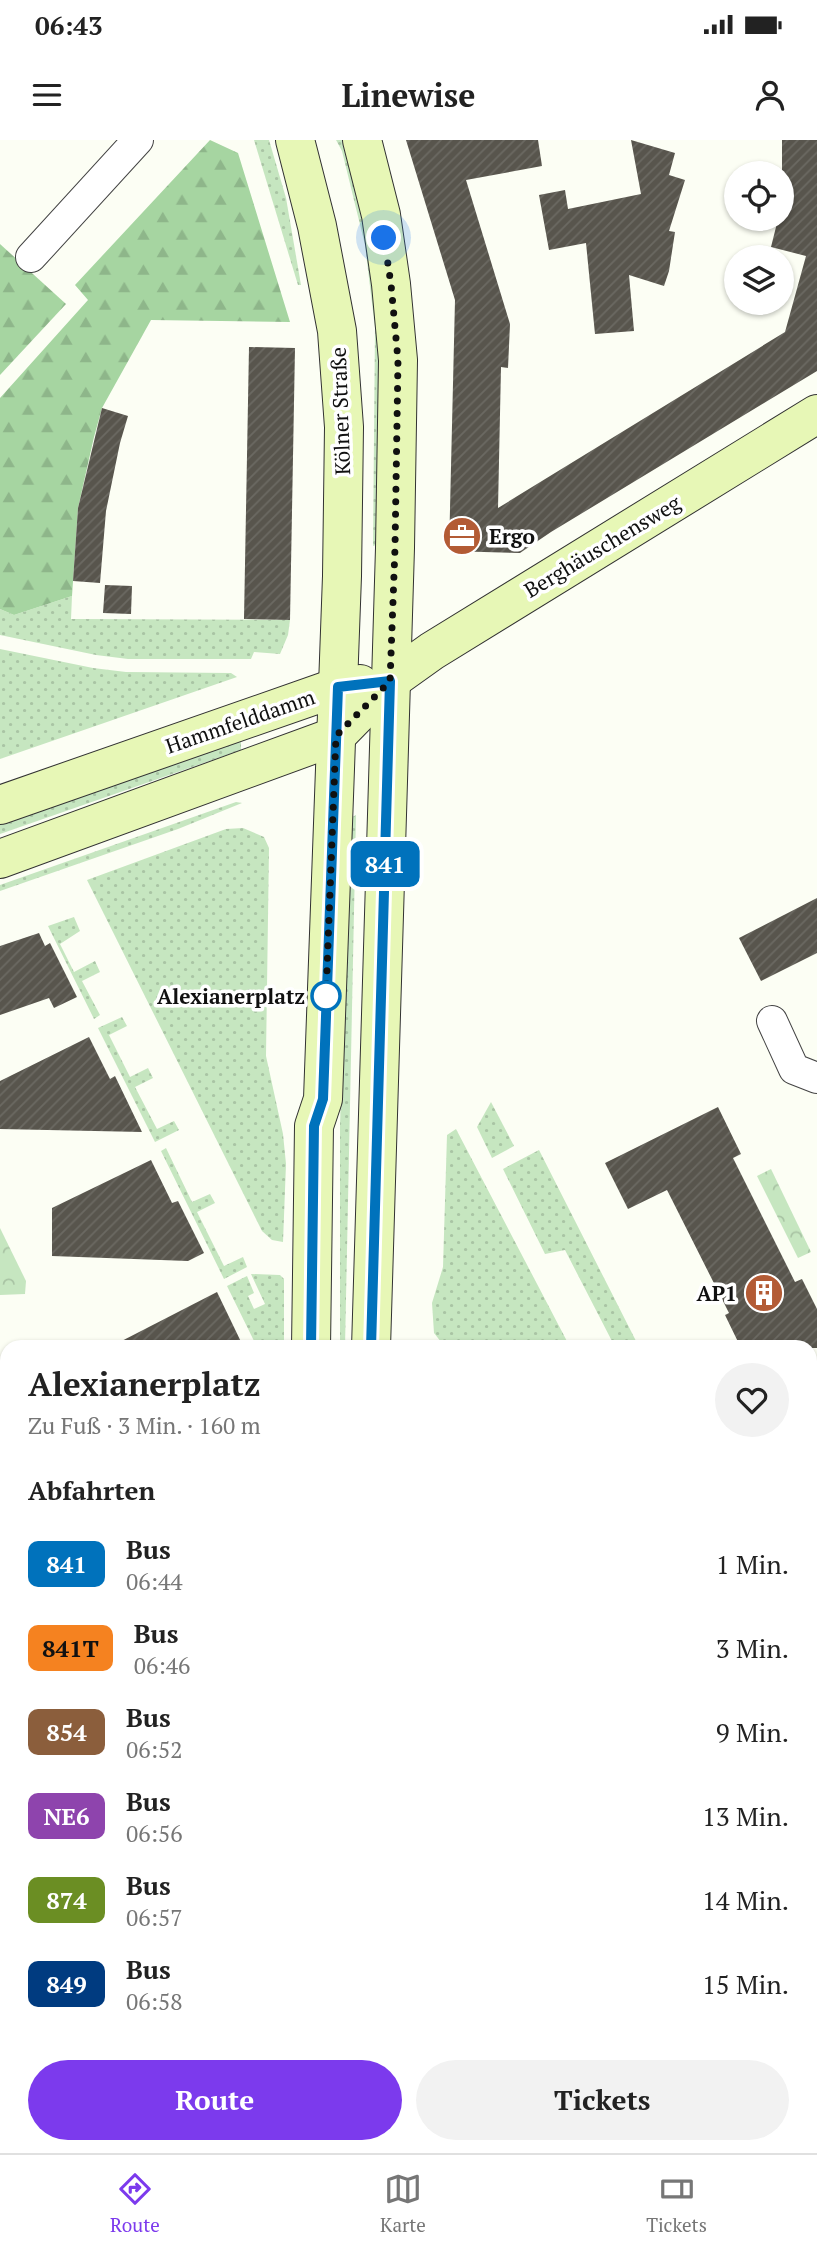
<!DOCTYPE html>
<html lang="de">
<meta charset="utf-8">
<style>
:root{--surface:#fff;--page:#f2f2f2;--text:#222;--muted:#767676;--line:#e0e0e0;--accent:#7c3aed}
body{margin:0;font-family:"PT Serif",serif;background:var(--page);color:var(--text);height:100vh;display:flex;flex-direction:column;font-size:26px;white-space:nowrap}
*{box-sizing:border-box;margin:0}
p{font-size:23px;color:var(--muted)}
.icon{flex:none;width:38px;height:38px;fill:none;stroke:currentColor;stroke-width:2;stroke-linecap:round;stroke-linejoin:round}
.map{position:relative;flex:1;overflow:hidden}
.sheet{position:absolute;left:0px;top:1200px;width:817px;height:814px;display:flex;flex-direction:column;background:var(--surface);border-radius:21px 21px 0 0;box-shadow:0 2px 5px #0004}
.sheet>*{flex:none}
.badge{padding:0 14px;border-radius:10px;font-size:24px;line-height:46px}
.fabs{position:absolute;left:724px;top:21px;display:grid;gap:14px}
.fabs a{display:grid;place-items:center;width:70px;height:70px;border-radius:50%;background:var(--surface);box-shadow:0 2px 5px #0004;font-size:35px}
.you{position:absolute;width:35px;height:35px;margin:-18px;border:5px solid #fff;border-radius:50%;background:#1a73e8;box-shadow:0 0 0 10px #1a73e833}
.map>.badge{position:absolute;translate:-50% -50%;box-shadow:0 0 0 4px #fff}
h2{padding:0 28px;font-size:26px;line-height:63px}
.round{display:grid;place-items:center;flex:none;width:74px;height:74px;border-radius:37px;background:var(--page)}
.headline{display:flex;align-items:center;justify-content:space-between;height:119px;padding:0 28px}
h1{font-size:33px;font-weight:700;line-height:52px}
.button{display:flex;gap:14px;margin-top:auto;padding:14px 28px}
.button a{flex:1;height:80px;border-radius:42px;background:var(--accent);color:#fff;font-size:28px;font-weight:700;line-height:80px;text-align:center}
.button a+a{background:var(--page);color:var(--text)}
ul{padding:0;list-style:none}
li{display:flex;align-items:center;gap:21px;height:84px;padding:0 28px}
li div{flex:1}
li b{display:block;font-size:26px}
li em{font-style:normal}
li .badge{min-width:77px;font-weight:700;text-align:center}
.status{display:flex;justify-content:space-between;align-items:center;height:49px;padding:0 35px;background:var(--surface);direction:ltr}
.status svg{height:19px;fill:currentColor}
header{display:flex;justify-content:space-between;align-items:center;height:91px;padding:0 28px;background:var(--surface);font-size:32px;font-weight:700}
.tabs{display:flex;justify-content:space-around;align-items:center;height:98px;border-top:2px solid var(--line);background:var(--surface);font-size:19px;color:var(--muted)}
.tabs a{display:grid;justify-items:center;gap:4px}
.tabs .on{color:var(--accent)}
.map>svg:first-child{display:block}
.grass{fill:url(#grass-dots)}
.forest{fill:url(#forest-firs)}
.cemetery{fill:url(#cemetery-stones)}
.park{fill:url(#park-crowns)}
.building{fill:url(#building-hatch)}
.lines{fill:none;stroke-linecap:round;stroke-linejoin:round}
.street-casing{stroke:#434343;stroke-width:32}
.secondary-casing{stroke:#323232;stroke-width:40}
.street{stroke:#fff;stroke-width:30}
.secondary{stroke:#e7f7b6;stroke-width:38}
.line-casing{stroke:#fff;stroke-width:16}
.line{stroke:#0072bc;stroke-width:10}
.walk{stroke:#101010;stroke-width:7;stroke-dasharray:0 12.6}
.stop-dot{fill:#fff;stroke:#0072bc;stroke-width:3.5}
.labels{text-anchor:middle;dominant-baseline:central;stroke-width:7;stroke-linejoin:round;paint-order:stroke}
.street-label{font-size:21px;fill:#101010;stroke:#fff}
.poi-label{font-size:21px;font-weight:bold;fill:#101010;stroke:#fff;text-anchor:start}
.stop-label{font-size:21px;font-weight:bold;fill:#101010;stroke:#fff;text-anchor:end}
</style>
<div class="status"><b>06:43</b><svg viewBox="0 0 49 12"><path d="M0 12V9h3v3zM5 12V6h3v6zM10 12V3h3v9zM15 12V0h3v12zM26 1h20v11H26zM47 4h2v5h-2z"/></svg></div>
<header><svg class="icon" aria-label="menu" viewBox="0 0 24 24"><path d="M4 6h16M4 12h16M4 18h16"/></svg>Linewise<svg class="icon" aria-label="person" viewBox="0 0 24 24"><circle cx="12" cy="8" r="4"/><path d="M4 21q1-7 8-7t8 7"/></svg></header>
<div class="map">
<svg width="817" height="2013" viewBox="0 0 817 2013">
<defs>
<pattern id="grass-dots" width="8" height="8" patternUnits="userSpaceOnUse" patternTransform="scale(1.75)"><rect width="8" height="8" fill="#c6e6c0"/><path d="M2 2h.1M6 6h.1" fill="none" stroke="#a9c4a4" stroke-width="1.8" stroke-linecap="round"/></pattern>
<pattern id="forest-firs" width="22" height="20" patternUnits="userSpaceOnUse" patternTransform="scale(1.75)"><rect width="22" height="20" fill="#a6d5a1"/><path d="M5 1l3.5 6h-7zM16 11l3.5 6h-7z" fill="#8eb68a"/></pattern>
<pattern id="cemetery-stones" width="16" height="16" patternUnits="userSpaceOnUse" patternTransform="scale(1.75)"><rect width="16" height="16" fill="#cedfc6"/><path d="M2 7V4a2 2 0 0 1 4 0v3zM10 15v-3a2 2 0 0 1 4 0v3z" fill="#b0bea9"/></pattern>
<pattern id="park-crowns" width="20" height="18" patternUnits="userSpaceOnUse" patternTransform="scale(1.75)"><rect width="20" height="18" fill="#c6e6c0"/><path d="M2 6a3 3 0 1 1 6 0M12 15a3 3 0 1 1 6 0" fill="none" stroke="#a9c4a4"/></pattern>
<pattern id="building-hatch" width="6" height="6" patternUnits="userSpaceOnUse" patternTransform="scale(1.75)"><rect width="6" height="6" fill="#58554d"/><path d="M-1 1l2-2M0 6l6-6M5 7l2-2" fill="none" stroke="#6b6962"/></pattern>
</defs>
<rect width="100%" height="100%" fill="#fcfef4"/>
<g class="grass">
<path d="M254,0H269L286,58L301,145H298Z"/>
<path d="M336,0H348L357,31L380,193L379,404L373,406L375,188L365,105L342,11Z"/>
<path d="M72,456L71,479L290,480L288,495L280,514L254,512L251,519H128L96,515L0,495V469L14,475Z"/>
<path d="M0,509L93,528L126,532L231,533L237,537L0,619Z"/>
<path d="M241,600V610L0,694V683Z"/>
<path d="M236,662L242,663L178,689L0,751V745Z"/>
<path d="M356,675L345,1207L340,1208V986L349,679Z"/>
<path d="M243,688L264,697L269,708L266,916L283,994L286,1024L283,1102L272,1100L262,1091L87,740L226,689Z"/>
<path d="M74,777L80,791L60,804L74,832L95,821L100,832L82,841L100,875L94,879L48,786Z"/>
<path d="M122,877L127,886L109,895L130,937L148,928L153,938L135,947L157,989L174,981L179,990L155,1002L98,888Z"/>
<path d="M491,962L514,1006L492,1018L477,987Z"/>
<path d="M456,989L570,1207H445L434,1193L432,1163L443,1127L447,995Z"/>
<path d="M166,1008L192,1062L210,1054L215,1063L197,1072L224,1126L243,1117L247,1127L224,1139L161,1011Z"/>
<path d="M539,1010L635,1199L639,1207H615L565,1110L545,1114L503,1029Z"/>
<path d="M251,1134L280,1135L284,1139V1207H257L227,1146L247,1136L254,1153L248,1156L254,1169L265,1164Z"/>
</g>
<g class="forest">
<path d="M210,0L238,13L290,182L151,180L102,268L94,297L78,368L72,456L14,475L0,469V258L88,160L75,145Z"/>
<path d="M0,104L66,164L0,235Z"/>
</g>
<path class="cemetery" d="M683,2007H809L811,2013H686Z"/>
<g class="park">
<path d="M771,1029L811,1112L798,1118L757,1036Z"/>
<path d="M0,1088L26,1141L25,1154L0,1155Z"/>
<path d="M0,1311H7V1453L0,1456Z"/>
<path d="M0,1546L7,1549V1848L0,1874Z"/>
</g>
<g class="building">
<path d="M406,0H538L542,26L466,40L510,184L508,228L501,227L498,368L785,192L806,116L771,107L778,79H782V0H817V231L551,392L520,413L449,411L455,160Z"/>
<path d="M631,0L675,13L669,35L685,40L669,91L675,92L669,131L664,146L629,135L634,191L595,194L586,103L549,110L539,55L565,50L568,69L641,54Z"/>
<path d="M249,207L295,208L290,480L244,479Z"/>
<path d="M102,268L128,276L120,303L106,371L100,443L73,441L78,368Z"/>
<path d="M105,445L132,446L131,474L103,473Z"/>
<path d="M817,758V813L761,841L739,798Z"/>
<path d="M39,793L45,806L50,803L77,857L54,868L49,858L0,875V806Z"/>
<path d="M89,897L110,939L115,936L142,992L0,989V941Z"/>
<path d="M718,967L741,1014L733,1018L795,1142L802,1139L817,1169V1208H741L725,1175L729,1173L667,1050L628,1069L605,1023Z"/>
<path d="M151,1020L172,1063L178,1061L204,1113L188,1121L52,1116V1068Z"/>
<path d="M217,1152L244,1208H108Z"/>
</g>
<g class="lines">
<g class="street-casing">
<g id="street">
<path d="M31,117L138,0"/>
<path d="M772,881L794,929L817,938"/>
<path d="M810,1462L817,1452"/>
<path d="M327,2013L328,2007"/>
</g>
</g>
<g class="secondary-casing">
<g id="secondary">
<path d="M295,0L317,86L337,191L344,287L342,436L323,959L314,986L311,1208"/>
<path d="M362,0L381,75L391,144L398,220L395,408L371,1208"/>
<path d="M0,665L338,547L360,544"/>
<path d="M0,719L336,596L390,541L432,511L817,274"/>
<path d="M810,1689L817,1703"/>
</g>
</g>
<use href="#street" class="street"/>
<use href="#secondary" class="secondary"/>
</g>
<g class="lines">
<g class="line-casing">
<path id="line" d="M311,1208L314,986L323,959L338,547L390,541L371,1208"/>
</g>
<use href="#line" class="line"/>
<path class="walk" d="M326,856L336,596L390,541L395,408L398,220L391,144L384,98"/>
</g>
<defs>
<g id="office-disc" transform="scale(2.0125)"><circle r="9.5" fill="#b35b35" stroke="#fff"/><path d="M-6-3h4V-5.5h4V-3h4V5H-6ZM-1-4.5V-3h2v-1.5ZM-6 0V1H6V0Z" fill="#fff"/></g>
<g id="building-disc" transform="scale(2.0125)"><circle r="9.5" fill="#b35b35" stroke="#fff"/><path d="M-4-6H4V6H1V3H-1V6H-4ZM-2.5-4.3h1.7v1.8h-1.7ZM.8-4.3h1.7v1.8H.8ZM-2.5-1h1.7V.8h-1.7ZM.8-1h1.7V.8H.8Z" fill="#fff"/></g>
</defs>
<g fill-rule="evenodd">
<use href="#office-disc" x="462" y="396"/>
<use href="#building-disc" x="764" y="1153"/>
</g>
<circle class="stop-dot" cx="326" cy="856" r="14"/>
<g class="labels">
<g class="street-label">
<text transform="translate(340 271) rotate(-92)">Kölner Straße</text>
<text transform="translate(602 406) rotate(-31)">Berghäuschensweg</text>
<text transform="translate(240 581) rotate(-19)">Hammfelddamm</text>
</g>
<g class="poi-label">
<text x="489" y="396">Ergo</text>
<text x="737" y="1153" text-anchor="end">AP1</text>
</g>
<g class="stop-label">
<text x="305" y="856">Alexianerplatz</text>
</g>
</g>
</svg>
<div class="fabs">
<a><svg class="icon" aria-label="locate" viewBox="0 0 24 24"><circle cx="12" cy="12" r="6"/><path d="M12 2v4M12 18v4M2 12h4M18 12h4"/></svg></a>
<a><svg class="icon" aria-label="layers" viewBox="0 0 24 24"><path d="M12 4l9 5-9 5-9-5zM3 14l9 5 9-5"/></svg></a>
</div>
<div class="you" style="left:384px;top:98px"></div>
<b class="badge" style="left:385px;top:724px;background:#0072bc;color:#fff">841</b>
<section class="sheet">
<div class="headline"><div><h1>Alexianerplatz</h1><p>Zu Fuß · 3 Min. · 160 m</p></div><a class="round"><svg class="icon" aria-label="heart" viewBox="0 0 24 24"><path d="M12 20l-8-8c-3-5 5-10 8-4 3-6 11-1 8 4z"/></svg></a></div>
<h2>Abfahrten</h2>
<ul>
<li><span class="badge" style="background:#0072bc;color:#fff">841</span><div><b>Bus</b><p>06:44</p></div><em>1 Min.</em></li>
<li><span class="badge" style="background:#f58220;color:#111">841T</span><div><b>Bus</b><p>06:46</p></div><em>3 Min.</em></li>
<li><span class="badge" style="background:#8b5e3c;color:#fff">854</span><div><b>Bus</b><p>06:52</p></div><em>9 Min.</em></li>
<li><span class="badge" style="background:#8e44ad;color:#fff">NE6</span><div><b>Bus</b><p>06:56</p></div><em>13 Min.</em></li>
<li><span class="badge" style="background:#6b8e23;color:#fff">874</span><div><b>Bus</b><p>06:57</p></div><em>14 Min.</em></li>
<li><span class="badge" style="background:#003b80;color:#fff">849</span><div><b>Bus</b><p>06:58</p></div><em>15 Min.</em></li>
</ul>
<div class="button"><a>Route</a><a>Tickets</a></div>
</section>
</div>
<nav class="tabs">
<a class="on"><svg class="icon" aria-label="directions" viewBox="0 0 24 24"><path d="M12 3l9 9-9 9-9-9zM9 14v-3h6M13 9l2 2-2 2"/></svg>Route</a>
<a><svg class="icon" aria-label="map" viewBox="0 0 24 24"><path d="M3 6l6-2 6 2 6-2v14l-6 2-6-2-6 2zM9 4v14M15 6v14"/></svg>Karte</a>
<a><svg class="icon" aria-label="tickets" viewBox="0 0 24 24"><path d="M3 7h18v10H3zM15 7v10"/></svg>Tickets</a>
</nav>
